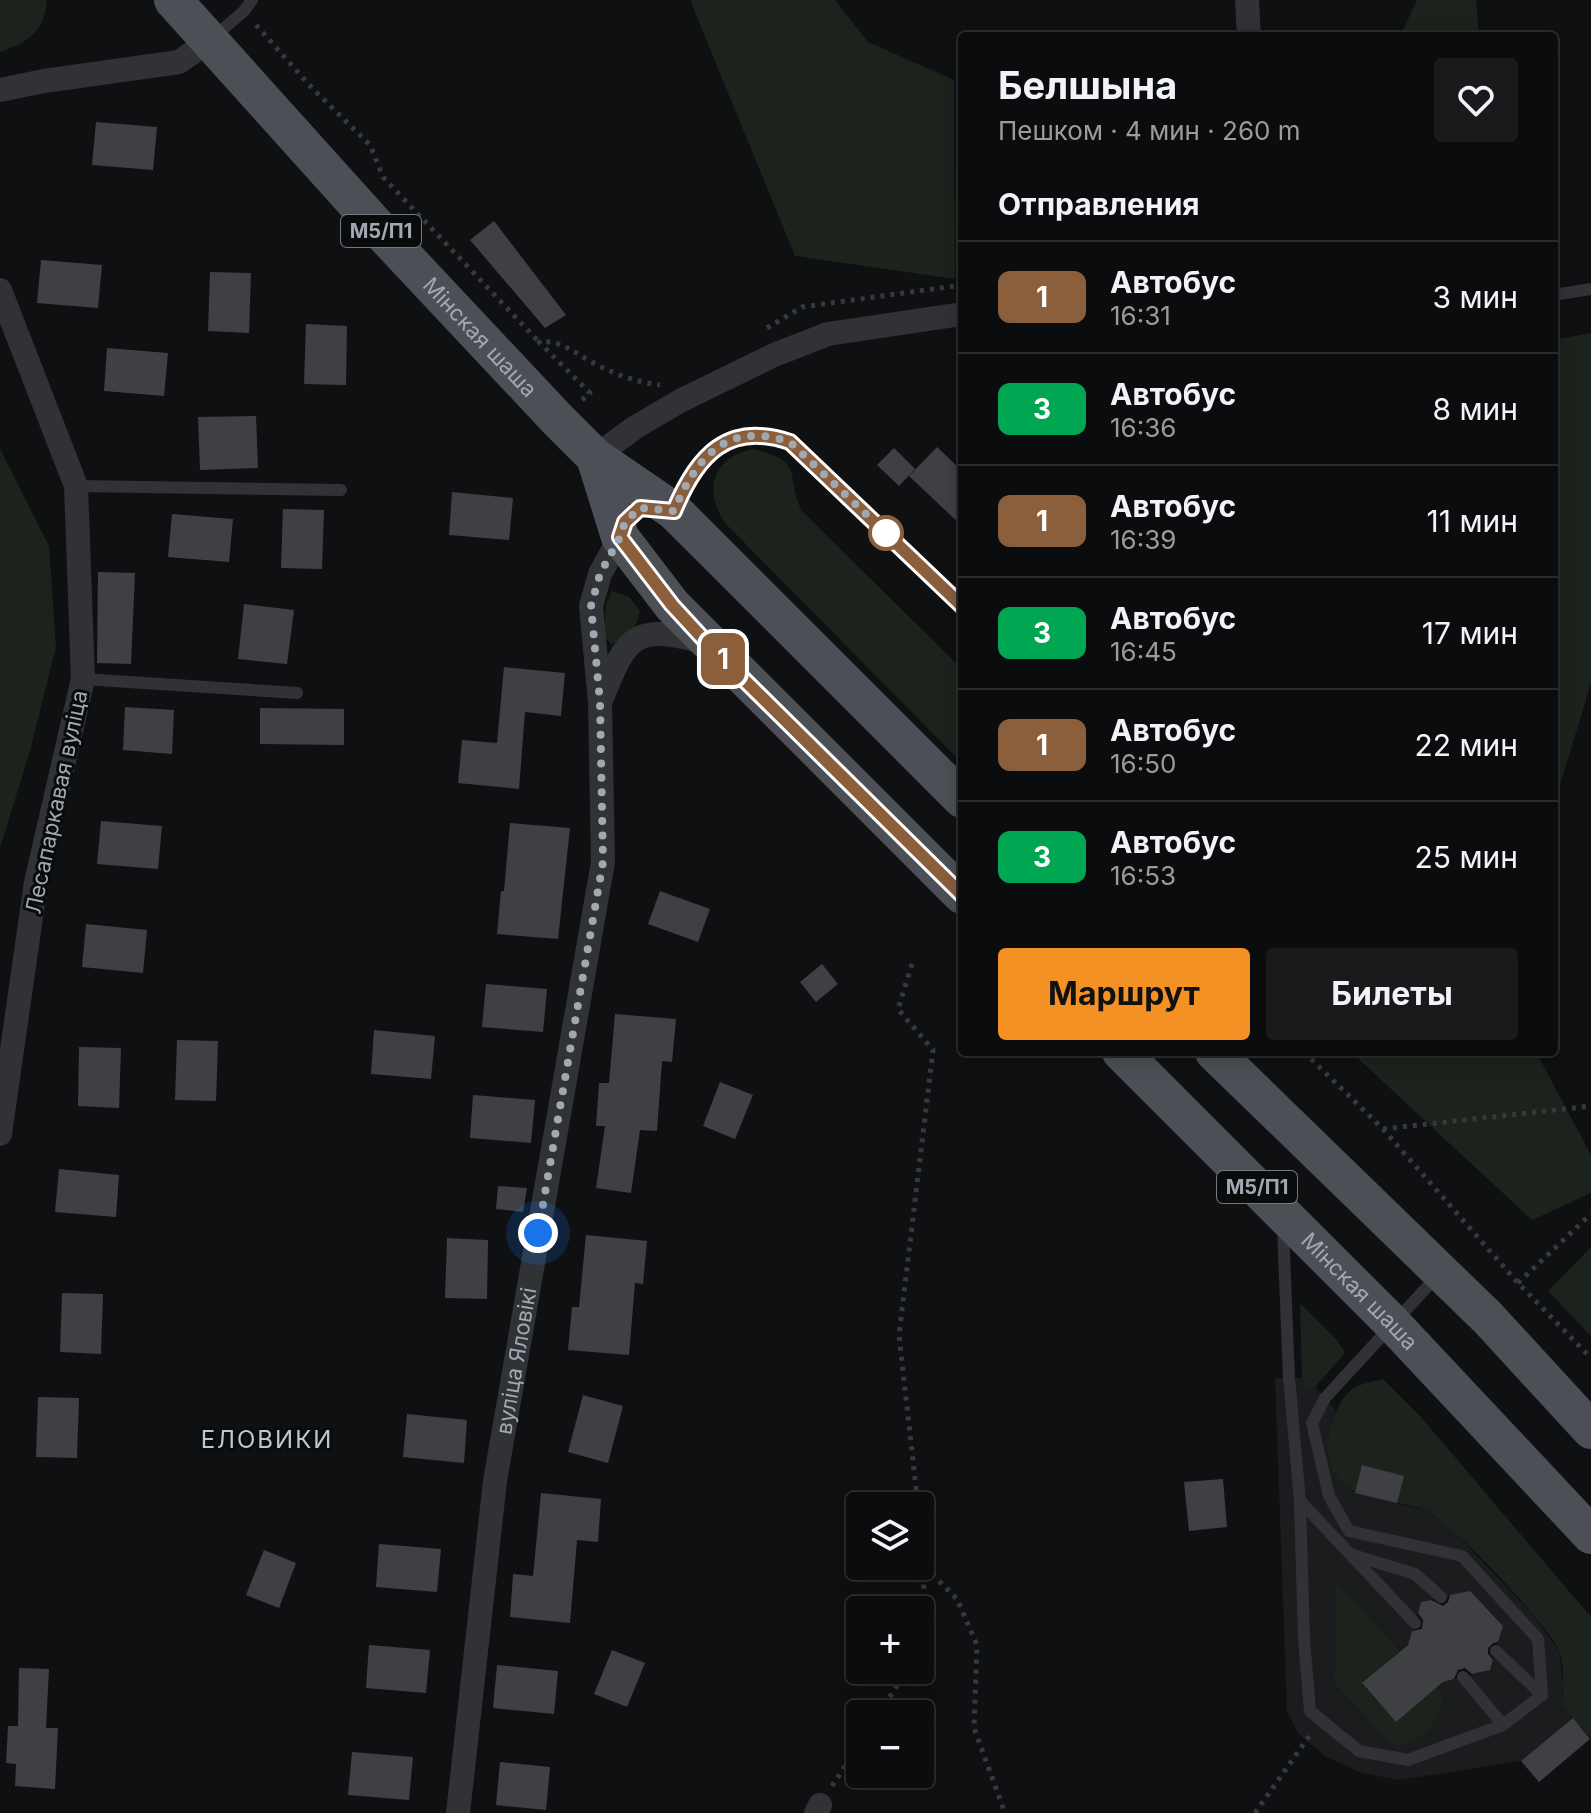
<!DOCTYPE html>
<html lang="ru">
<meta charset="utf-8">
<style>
:root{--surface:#0b0c0d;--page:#191a1b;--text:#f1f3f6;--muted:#9a9b9d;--line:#2b2c2e;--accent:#f39125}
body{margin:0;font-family:Inter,sans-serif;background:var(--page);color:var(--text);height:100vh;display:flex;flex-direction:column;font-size:30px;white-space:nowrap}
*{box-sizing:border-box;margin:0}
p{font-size:26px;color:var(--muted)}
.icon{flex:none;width:44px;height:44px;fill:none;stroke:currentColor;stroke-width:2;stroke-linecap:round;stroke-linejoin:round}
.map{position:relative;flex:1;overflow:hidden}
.drawer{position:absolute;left:958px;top:32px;width:600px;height:1024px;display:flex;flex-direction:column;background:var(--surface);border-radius:8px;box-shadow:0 4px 20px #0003,0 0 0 2px var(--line)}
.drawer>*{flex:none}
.badge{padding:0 16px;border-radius:12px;font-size:28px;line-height:52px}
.fabs{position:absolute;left:846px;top:1492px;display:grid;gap:16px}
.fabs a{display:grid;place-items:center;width:88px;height:88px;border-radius:8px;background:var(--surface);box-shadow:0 4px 20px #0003,0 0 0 2px var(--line);font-size:40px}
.you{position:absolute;width:40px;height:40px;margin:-20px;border:6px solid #fff;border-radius:50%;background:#1a73e8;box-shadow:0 0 0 12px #1a73e833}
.map>.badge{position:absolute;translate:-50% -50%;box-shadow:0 0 0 4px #fff}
h2{padding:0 40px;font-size:30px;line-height:72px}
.round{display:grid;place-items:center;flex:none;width:84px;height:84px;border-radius:8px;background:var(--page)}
.head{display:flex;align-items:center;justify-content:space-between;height:136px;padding:0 40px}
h1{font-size:38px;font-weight:700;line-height:60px}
.cta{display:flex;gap:16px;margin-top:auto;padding:16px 40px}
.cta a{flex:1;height:92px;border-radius:8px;background:var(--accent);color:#111;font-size:32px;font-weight:700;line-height:92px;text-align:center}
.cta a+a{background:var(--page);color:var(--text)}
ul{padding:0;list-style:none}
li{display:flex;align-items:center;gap:24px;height:112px;padding:0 40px;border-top:2px solid var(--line)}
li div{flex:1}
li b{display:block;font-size:30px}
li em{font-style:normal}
li .badge{min-width:88px;font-weight:700;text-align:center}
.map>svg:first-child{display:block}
.built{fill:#1b1c1e;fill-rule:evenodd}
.green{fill:#1c231c}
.building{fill:#3e4044}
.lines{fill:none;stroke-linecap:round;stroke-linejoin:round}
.path{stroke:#36393d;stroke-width:5;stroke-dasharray:4 6;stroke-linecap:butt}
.lane{stroke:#303236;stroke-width:12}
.street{stroke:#303236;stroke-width:24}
.primary{stroke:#4c4f55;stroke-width:38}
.line-casing{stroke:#fff;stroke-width:18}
.line{stroke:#8b5e3c;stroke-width:12}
.walk{stroke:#a0a8b2;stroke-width:8;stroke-dasharray:0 14.4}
.stop-dot{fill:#fff;stroke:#8b5e3c;stroke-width:4}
.labels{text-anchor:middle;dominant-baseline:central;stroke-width:6;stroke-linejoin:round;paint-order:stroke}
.shield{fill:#0a0b0c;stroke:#737980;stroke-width:2}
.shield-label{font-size:20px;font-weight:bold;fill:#a0a8b2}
.street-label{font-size:22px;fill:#a0a8b2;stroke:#0a0b0c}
.neighbourhood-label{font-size:24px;letter-spacing:2px;fill:#c1c6ce;stroke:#0a0b0c}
</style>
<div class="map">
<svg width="1591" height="1813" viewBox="0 0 1591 1813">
<rect width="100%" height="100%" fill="#0f1011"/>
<path class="built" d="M1275,1378H1302L1306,1388L1315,1387L1335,1409L1328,1445L1334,1474L1355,1493L1425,1510L1448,1525L1535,1617L1559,1651L1563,1682L1562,1705L1573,1718L1521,1761L1399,1780L1362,1773L1326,1757L1298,1733L1287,1711ZM1336,1584L1400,1651L1408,1645L1421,1602L1469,1591L1503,1626L1490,1670L1443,1682L1386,1739L1334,1683Z"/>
<g class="green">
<path d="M0,0H47C44,33 28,42 0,52Z"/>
<path d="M690,0H835L868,42L954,80L955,279L795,256Z"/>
<path d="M1417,0H1476L1479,36H1400Z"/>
<path d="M1591,333V683L1554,805V340Z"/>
<path d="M0,449L49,546L56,647L30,751L0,848Z"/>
<path d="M753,449C807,462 784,475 802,511L962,669V763L725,523C703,490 712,458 753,449Z"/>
<path d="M612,591L629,597L640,611C637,627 628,641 611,644L604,636L606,604Z"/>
<path d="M1351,1052H1536L1591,1155V1193L1532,1220Z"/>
<path d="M1591,1247V1336L1548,1291Z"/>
<path d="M1300,1303L1336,1339L1345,1353L1315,1387L1306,1389L1302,1378Z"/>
<path d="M1383,1379L1420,1416L1591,1617V1739L1562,1705C1563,1689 1565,1667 1559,1651C1549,1625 1450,1521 1425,1510C1395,1498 1358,1504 1336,1476C1319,1454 1332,1402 1354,1388C1362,1383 1375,1381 1383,1379Z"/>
<path d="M1336,1583L1400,1651L1362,1684L1396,1722L1437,1687C1450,1703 1433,1728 1418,1738C1413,1742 1406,1744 1399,1746L1386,1739L1334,1683Z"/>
</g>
<g class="building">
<path d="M96,122L157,127L153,170L92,165Z"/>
<path d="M494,221L566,315L545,328L470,240Z"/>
<path d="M41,260L102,265L98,308L37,303Z"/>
<path d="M210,272L251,273L249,333L208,331Z"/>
<path d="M306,324L347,326L346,385L304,384Z"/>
<path d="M107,348L168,353L164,396L104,391Z"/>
<path d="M256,416L258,468L200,470L198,417Z"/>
<path d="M937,447L962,471V526L909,476Z"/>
<path d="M894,448L915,469L899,486L877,465Z"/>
<path d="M452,492L513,498L509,540L449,535Z"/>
<path d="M283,509L324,510L322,569L281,568Z"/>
<path d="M172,514L233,519L229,562L168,557Z"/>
<path d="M98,572L135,573L131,664L97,663Z"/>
<path d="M244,604L294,610L287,664L238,659Z"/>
<path d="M504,667L565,673L561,716L525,712L519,789L458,783L462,740L497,743Z"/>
<path d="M125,707L174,710L172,754L123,750Z"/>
<path d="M260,708L344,709V745L260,744Z"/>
<path d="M101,821L162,826L158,869L97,864Z"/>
<path d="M510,823L570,828L558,939L497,934L501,891H504Z"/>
<path d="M660,891L710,909L698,942L648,924Z"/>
<path d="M86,924L147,930L143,973L82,967Z"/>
<path d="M822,964L838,984L816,1002L800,982Z"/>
<path d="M486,984L547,989L543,1032L482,1027Z"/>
<path d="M615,1014L676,1019L672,1062L662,1061L657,1131L640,1130L631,1193L596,1188L605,1126H596L599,1083H609Z"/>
<path d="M374,1030L435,1036L431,1079L371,1074Z"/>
<path d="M177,1040L218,1041L216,1101L175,1100Z"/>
<path d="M79,1047L121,1048L119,1108L78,1106Z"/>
<path d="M720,1082L753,1095L735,1139L703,1126Z"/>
<path d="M473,1095L535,1100L531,1143L470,1138Z"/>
<path d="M59,1169L119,1175L116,1217L55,1212Z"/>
<path d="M498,1186L527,1188L523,1212L496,1209Z"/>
<path d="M586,1235L647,1241L643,1284L635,1283L629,1355L568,1350L572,1307H579Z"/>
<path d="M447,1238L488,1240L487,1299L445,1298Z"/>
<path d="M62,1293L103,1294L101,1354L60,1352Z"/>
<path d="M583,1395L623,1406L608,1463L568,1452Z"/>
<path d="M38,1397L79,1398L77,1458L36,1457Z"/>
<path d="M407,1414L467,1420L464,1463L403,1457Z"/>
<path d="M1362,1465L1404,1476L1397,1503L1355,1493Z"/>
<path d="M1223,1479L1227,1527L1189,1531L1184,1482Z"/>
<path d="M541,1493L601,1499L598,1542L577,1540L570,1623L510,1617L513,1574L533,1576Z"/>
<path d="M379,1544L441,1549L437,1592L376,1587Z"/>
<path d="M264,1550L296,1563L279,1608L246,1595Z"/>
<path d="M1470,1591L1503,1626L1498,1642L1493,1643L1488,1648V1654L1493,1660L1490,1670L1472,1674L1465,1668L1458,1670L1454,1679L1443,1682L1396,1722L1362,1683L1408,1645L1412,1631L1422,1629L1423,1620L1418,1613L1421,1602L1431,1600L1443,1606L1448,1602L1450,1595Z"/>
<path d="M369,1645L430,1650L426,1693L366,1688Z"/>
<path d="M612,1650L645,1663L627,1707L594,1694Z"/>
<path d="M497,1665L558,1671L554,1714L493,1708Z"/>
<path d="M19,1668L49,1669L46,1728H58L55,1789L15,1786L16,1764L6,1763L8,1726H18Z"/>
<path d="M1573,1718L1590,1739L1539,1782L1521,1761Z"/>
<path d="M352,1752L413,1757L409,1800L348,1795Z"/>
<path d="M500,1762L550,1767L546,1810L496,1805Z"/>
</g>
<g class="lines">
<g class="path">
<path d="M256,25L312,88L370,145L383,177L539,342"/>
<path d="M767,328L802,307L962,285"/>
<path d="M582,400L590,393L539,342C561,340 573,352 592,362C613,374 636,382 660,385"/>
<path d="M912,964L898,1009L933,1050L899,1335L918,1506"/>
<path d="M1304,1052L1383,1129L1518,1283L1591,1358"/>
<path d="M1383,1129L1591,1106"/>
<path d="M1518,1283L1591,1214"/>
<path d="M920,1525L925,1567L920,1646"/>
<path d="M925,1567L957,1599L977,1645L974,1728L1005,1813"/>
<path d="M879,1714L907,1670"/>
<path d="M832,1786L860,1743"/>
<path d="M1255,1813L1310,1735"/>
</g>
<g class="lane">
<path d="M214,37L244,11L252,0"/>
<path d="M1554,295L1591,289"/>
<path d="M76,486L341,490"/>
<path d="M676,507C698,453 730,422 790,442L962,606"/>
<path d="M83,679L297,693"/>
<path d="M1283,1228L1289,1378L1300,1501L1415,1623"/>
<path d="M1439,1274L1325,1398L1312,1423L1329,1496L1349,1531L1462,1556L1538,1639L1542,1695"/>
<path d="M1300,1501L1304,1639L1310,1711L1359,1751L1408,1760L1503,1725"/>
<path d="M1353,1555L1415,1574L1441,1597"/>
<path d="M1496,1651L1542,1695"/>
<path d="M1463,1677L1503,1725L1542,1695"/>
</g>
<g class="street">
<path d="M1247,0L1249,36"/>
<path d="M0,90L44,81L179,62L209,41"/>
<path d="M0,290L76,486L83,679L36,882L0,1134"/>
<path d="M595,457L634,428L680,401L774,355L828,334L962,314"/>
<path d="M601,700C627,636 633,623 704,642"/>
<path id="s1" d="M458,1813L495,1481L603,862L600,702L591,606L600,574L620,537"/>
<path d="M816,1813L820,1805"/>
</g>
<g class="primary">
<path id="s2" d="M173,0L388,239L558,420L595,457L674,511L962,799"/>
<path d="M595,457L620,537L672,605L962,895"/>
<path id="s3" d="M1121,1052L1392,1323L1591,1535"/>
<path d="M1214,1052L1488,1318L1591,1430"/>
</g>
</g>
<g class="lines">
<g class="line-casing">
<path id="line" d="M962,606L790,442C728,421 697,455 674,511L640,508L625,522L620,537L672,605L707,643L962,895"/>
</g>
<use href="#line" class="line"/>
<path class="walk" d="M538,1233L603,862L600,702L591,606L600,574L620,537L625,522L640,508L674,511C697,455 728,421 790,442L886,533"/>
</g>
<circle class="stop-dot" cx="886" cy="533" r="16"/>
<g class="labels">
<g class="shield">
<rect x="341" y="215" width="80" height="32" rx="6"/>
<rect x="1217" y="1171" width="80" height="32" rx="6"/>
</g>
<g class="shield-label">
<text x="381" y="231">М5/П1</text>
<text x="1257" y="1187">М5/П1</text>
</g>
<g class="street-label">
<text stroke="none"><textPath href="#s2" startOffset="456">Мінская шаша</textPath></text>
<text transform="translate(56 802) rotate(-78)">Лесапаркавая вуліца</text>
<text stroke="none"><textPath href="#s3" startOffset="338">Мінская шаша</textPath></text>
<text stroke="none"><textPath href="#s1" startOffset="456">вуліца Яловікі</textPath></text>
</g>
<g class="neighbourhood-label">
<text x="267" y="1439">ЕЛОВИКИ</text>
</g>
</g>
</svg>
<div class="fabs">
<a><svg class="icon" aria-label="layers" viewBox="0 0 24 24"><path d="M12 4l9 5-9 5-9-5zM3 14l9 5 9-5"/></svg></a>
<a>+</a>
<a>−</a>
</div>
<div class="you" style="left:538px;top:1233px"></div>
<b class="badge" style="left:723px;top:659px;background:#8b5e3c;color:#fff">1</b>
<section class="drawer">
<div class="head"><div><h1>Белшына</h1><p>Пешком · 4 мин · 260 m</p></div><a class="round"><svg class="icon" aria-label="heart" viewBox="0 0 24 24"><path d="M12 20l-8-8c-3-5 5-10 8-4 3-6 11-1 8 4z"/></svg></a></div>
<h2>Отправления</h2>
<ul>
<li><span class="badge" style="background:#8b5e3c;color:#fff">1</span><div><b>Автобус</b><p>16:31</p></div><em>3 мин</em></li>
<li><span class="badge" style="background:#00a651;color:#fff">3</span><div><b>Автобус</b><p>16:36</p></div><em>8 мин</em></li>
<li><span class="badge" style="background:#8b5e3c;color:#fff">1</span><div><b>Автобус</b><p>16:39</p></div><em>11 мин</em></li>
<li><span class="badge" style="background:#00a651;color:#fff">3</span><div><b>Автобус</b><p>16:45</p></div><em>17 мин</em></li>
<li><span class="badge" style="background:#8b5e3c;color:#fff">1</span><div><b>Автобус</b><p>16:50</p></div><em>22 мин</em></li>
<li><span class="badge" style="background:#00a651;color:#fff">3</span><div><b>Автобус</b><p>16:53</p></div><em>25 мин</em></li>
</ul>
<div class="cta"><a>Маршрут</a><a>Билеты</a></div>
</section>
</div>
